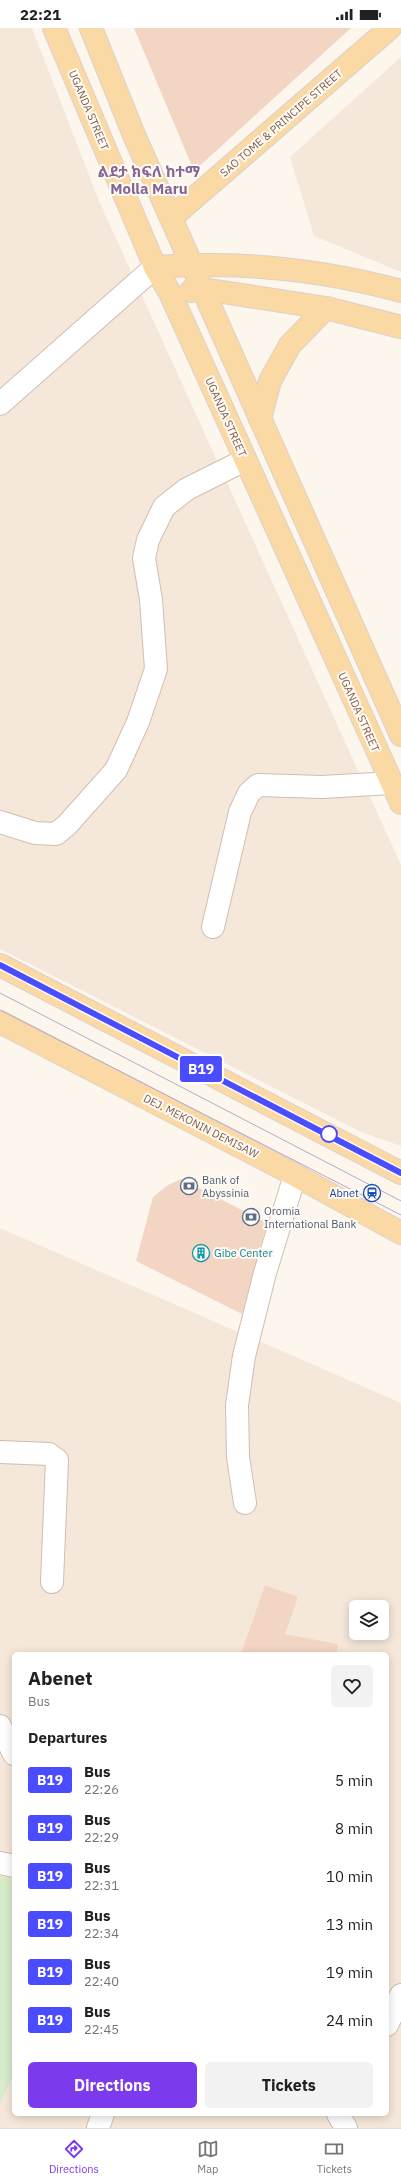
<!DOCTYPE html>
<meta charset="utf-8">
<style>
:root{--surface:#fff;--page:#f2f2f2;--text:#202124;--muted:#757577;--line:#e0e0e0;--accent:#7c3aed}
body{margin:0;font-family:"IBM Plex Sans","Noto Sans Ethiopic",sans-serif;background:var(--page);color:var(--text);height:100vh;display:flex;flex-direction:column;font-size:15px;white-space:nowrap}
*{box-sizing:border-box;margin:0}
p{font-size:13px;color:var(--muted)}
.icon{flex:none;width:22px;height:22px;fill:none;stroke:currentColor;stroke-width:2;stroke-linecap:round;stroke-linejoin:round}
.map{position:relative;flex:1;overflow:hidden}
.details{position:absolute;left:12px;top:1624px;width:377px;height:464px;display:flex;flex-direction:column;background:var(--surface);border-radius:6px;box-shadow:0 2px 10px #0003}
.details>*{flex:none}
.badge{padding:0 8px;border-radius:3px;font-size:14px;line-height:26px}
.tools{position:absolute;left:349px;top:1572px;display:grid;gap:8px}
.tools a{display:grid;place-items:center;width:40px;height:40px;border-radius:6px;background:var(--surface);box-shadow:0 2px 10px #0003;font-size:20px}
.map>.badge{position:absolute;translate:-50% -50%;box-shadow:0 0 0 2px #fff}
h2{padding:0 16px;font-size:15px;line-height:36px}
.round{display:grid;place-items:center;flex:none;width:42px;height:42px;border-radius:6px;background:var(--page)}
.summary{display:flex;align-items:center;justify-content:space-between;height:68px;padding:0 16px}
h1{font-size:19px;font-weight:800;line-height:30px}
.primary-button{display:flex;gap:8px;margin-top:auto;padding:8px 16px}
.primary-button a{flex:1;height:46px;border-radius:6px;background:var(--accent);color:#fff;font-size:16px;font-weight:800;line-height:46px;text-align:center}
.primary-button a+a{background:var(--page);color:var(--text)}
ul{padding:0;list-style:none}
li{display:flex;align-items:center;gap:12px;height:48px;padding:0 16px}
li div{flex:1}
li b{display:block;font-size:15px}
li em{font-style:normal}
li .badge{min-width:44px;font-weight:700;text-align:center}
.status{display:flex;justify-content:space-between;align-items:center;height:28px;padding:0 20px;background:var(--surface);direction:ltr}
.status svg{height:11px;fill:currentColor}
.menu{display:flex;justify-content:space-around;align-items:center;height:56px;border-top:1px solid var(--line);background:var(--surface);font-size:11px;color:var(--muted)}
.menu a{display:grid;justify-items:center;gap:2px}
.menu .on{color:var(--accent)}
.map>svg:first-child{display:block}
.residential{fill:#f5e8da;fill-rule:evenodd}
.garden{fill:#d8ecc9}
.building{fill:#f3d5c3}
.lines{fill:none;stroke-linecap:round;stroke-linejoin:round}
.minor-casing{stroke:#d1beb0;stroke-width:24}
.major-casing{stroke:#dad1cd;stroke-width:24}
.minor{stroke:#fff;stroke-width:22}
.major{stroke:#fbd9a5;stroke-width:22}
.tram{stroke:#b9a8c9;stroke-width:1}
.line-casing{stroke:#fff;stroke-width:9}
.line{stroke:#4c4cff;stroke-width:6}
.stop-dot{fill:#fff;stroke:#4c4cff;stroke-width:2}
.labels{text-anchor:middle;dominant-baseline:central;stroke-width:4;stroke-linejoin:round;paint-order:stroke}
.street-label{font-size:11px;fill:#7a5c4d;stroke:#fffaf3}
.service-label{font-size:11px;fill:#4e5e75;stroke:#fffaf3;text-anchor:start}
.transit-label{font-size:11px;fill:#164399;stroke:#fffaf3;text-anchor:end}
.culture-label{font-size:11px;fill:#0d838f;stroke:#fffaf3;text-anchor:start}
.district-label{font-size:15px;font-weight:bold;fill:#846695;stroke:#fffaf3}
</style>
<div class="status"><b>22:21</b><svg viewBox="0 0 49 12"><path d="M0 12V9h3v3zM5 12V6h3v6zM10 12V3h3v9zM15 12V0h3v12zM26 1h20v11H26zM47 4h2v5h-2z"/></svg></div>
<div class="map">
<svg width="401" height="2100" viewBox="0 0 401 2100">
<rect width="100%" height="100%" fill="#fdf6ec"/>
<g class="residential">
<path d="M0,0H32L99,173L401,837V1118L361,1104L0,921Z"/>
<path d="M401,29V244L314,208L290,129Z"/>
<path d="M0,1200L401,1375V2100H0ZM356,1579H382V1605H356ZM14,1626H387V2086H14Z"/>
</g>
<path class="garden" d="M0,1848L14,1852V2044L0,2076Z"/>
<g class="building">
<path d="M134,0H351L194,143Z"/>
<path d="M181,1151L267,1195L242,1286L136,1233L153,1169L168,1157Z"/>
<path d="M265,1557L298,1569L285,1606L338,1616L337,1626H241Z"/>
</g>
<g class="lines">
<g class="minor-casing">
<g id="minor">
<path d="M0,376L155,239"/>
<path d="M0,794L35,805L56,806L67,797L116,742L138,694L156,641L151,572L144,530L148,512L164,479L187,461L245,432"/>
<path d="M213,899L240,784L249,765L258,757L322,759L392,755"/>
<path d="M0,1424L49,1426L57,1432L52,1554"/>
<path d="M245,1475L238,1429L237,1377L244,1328L265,1245L295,1147"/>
<path d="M0,1698L14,1726"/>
<path d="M0,1835L14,1838"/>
<path d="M387,1997L401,1967"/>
<path d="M338,2086L346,2100"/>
<path d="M98,2100L103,2086"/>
</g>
</g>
<g class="major-casing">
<g id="major">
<path d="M54,0L155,239L170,265L401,775"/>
<path d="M91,0L134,107L401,707"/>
<path d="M171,190L390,0"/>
<path d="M155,239C237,233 321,241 401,263"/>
<path d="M191,263L203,261L326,280L401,299"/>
<path d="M260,391L270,353L290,317L326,280"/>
<path d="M0,937L401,1145"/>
<path d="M0,994L295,1147L401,1205"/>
</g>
</g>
<use href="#minor" class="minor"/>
<use href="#major" class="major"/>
<g class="tram">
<path d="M0,965L401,1173"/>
<path d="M0,982L401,1187"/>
</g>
</g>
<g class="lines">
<g class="line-casing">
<path id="line" d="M0,937L401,1145"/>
</g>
<use href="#line" class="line"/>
</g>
<defs>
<g id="bank-ring" transform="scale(0.9)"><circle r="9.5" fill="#fffaf3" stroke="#5c6f8a" stroke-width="1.5"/><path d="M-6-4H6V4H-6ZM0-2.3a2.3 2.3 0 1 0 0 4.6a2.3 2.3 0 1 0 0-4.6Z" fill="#5c6f8a"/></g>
<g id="station-ring" transform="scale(0.9)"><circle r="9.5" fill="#fffaf3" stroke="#1a4fb4" stroke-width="1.5"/><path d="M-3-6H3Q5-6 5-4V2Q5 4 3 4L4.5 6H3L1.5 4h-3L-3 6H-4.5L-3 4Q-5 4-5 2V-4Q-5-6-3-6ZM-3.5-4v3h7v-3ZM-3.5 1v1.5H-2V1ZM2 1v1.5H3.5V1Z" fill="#1a4fb4"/></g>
<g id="building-ring" transform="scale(0.9)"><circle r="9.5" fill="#fffaf3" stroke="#0f9aa8" stroke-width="1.5"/><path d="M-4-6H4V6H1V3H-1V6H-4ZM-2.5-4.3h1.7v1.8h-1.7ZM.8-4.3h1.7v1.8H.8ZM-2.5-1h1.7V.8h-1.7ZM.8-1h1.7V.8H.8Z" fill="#0f9aa8"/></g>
</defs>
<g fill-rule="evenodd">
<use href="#bank-ring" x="189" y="1158"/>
<use href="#station-ring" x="372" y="1165"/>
<use href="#bank-ring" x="251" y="1189"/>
<use href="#building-ring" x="201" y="1225"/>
</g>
<circle class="stop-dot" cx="329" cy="1106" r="8"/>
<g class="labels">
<g class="street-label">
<text transform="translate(89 82) rotate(67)">UGANDA STREET</text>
<text transform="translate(281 95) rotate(-41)">SAO TOME &amp; PRINCIPE STREET</text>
<text transform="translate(226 389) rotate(66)">UGANDA STREET</text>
<text transform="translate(359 684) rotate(66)">UGANDA STREET</text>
<text transform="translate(201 1098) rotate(27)">DEJ. MEKONIN DEMISAW</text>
</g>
<g class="service-label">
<text x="202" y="1152">Bank of<tspan x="202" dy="13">Abyssinia</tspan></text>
<text x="264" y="1183">Oromia<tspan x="264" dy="13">International Bank</tspan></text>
</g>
<g class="transit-label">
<text x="359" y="1165">Abnet</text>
</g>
<g class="culture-label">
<text x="214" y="1225">Gibe Center</text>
</g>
<g class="district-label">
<text x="149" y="143">ልደታ ክፍለ ከተማ<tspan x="149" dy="17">Molla Maru</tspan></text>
</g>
</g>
</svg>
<div class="tools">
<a><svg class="icon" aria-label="layers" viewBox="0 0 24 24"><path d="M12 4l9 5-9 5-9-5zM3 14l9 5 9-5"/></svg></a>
</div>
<b class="badge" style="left:201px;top:1041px;background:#4c4cff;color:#fff">B19</b>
<section class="details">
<div class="summary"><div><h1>Abenet</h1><p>Bus</p></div><a class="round"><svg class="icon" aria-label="heart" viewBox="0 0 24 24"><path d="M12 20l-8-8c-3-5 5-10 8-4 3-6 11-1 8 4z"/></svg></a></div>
<h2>Departures</h2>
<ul>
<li><span class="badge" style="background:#4c4cff;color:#fff">B19</span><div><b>Bus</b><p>22:26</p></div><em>5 min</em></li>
<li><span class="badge" style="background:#4c4cff;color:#fff">B19</span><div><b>Bus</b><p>22:29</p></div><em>8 min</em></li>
<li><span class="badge" style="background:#4c4cff;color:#fff">B19</span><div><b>Bus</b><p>22:31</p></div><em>10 min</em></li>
<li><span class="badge" style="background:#4c4cff;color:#fff">B19</span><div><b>Bus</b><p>22:34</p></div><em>13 min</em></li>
<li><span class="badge" style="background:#4c4cff;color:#fff">B19</span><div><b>Bus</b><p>22:40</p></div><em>19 min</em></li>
<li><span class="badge" style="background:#4c4cff;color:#fff">B19</span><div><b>Bus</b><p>22:45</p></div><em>24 min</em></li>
</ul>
<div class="primary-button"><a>Directions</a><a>Tickets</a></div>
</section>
</div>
<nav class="menu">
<a class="on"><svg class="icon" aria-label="directions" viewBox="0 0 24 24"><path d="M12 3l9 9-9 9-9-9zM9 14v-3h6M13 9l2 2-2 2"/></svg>Directions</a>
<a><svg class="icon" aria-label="map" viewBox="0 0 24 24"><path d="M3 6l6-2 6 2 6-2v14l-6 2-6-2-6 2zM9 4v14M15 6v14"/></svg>Map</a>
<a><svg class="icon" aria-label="tickets" viewBox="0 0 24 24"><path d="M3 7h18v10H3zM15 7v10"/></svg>Tickets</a>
</nav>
